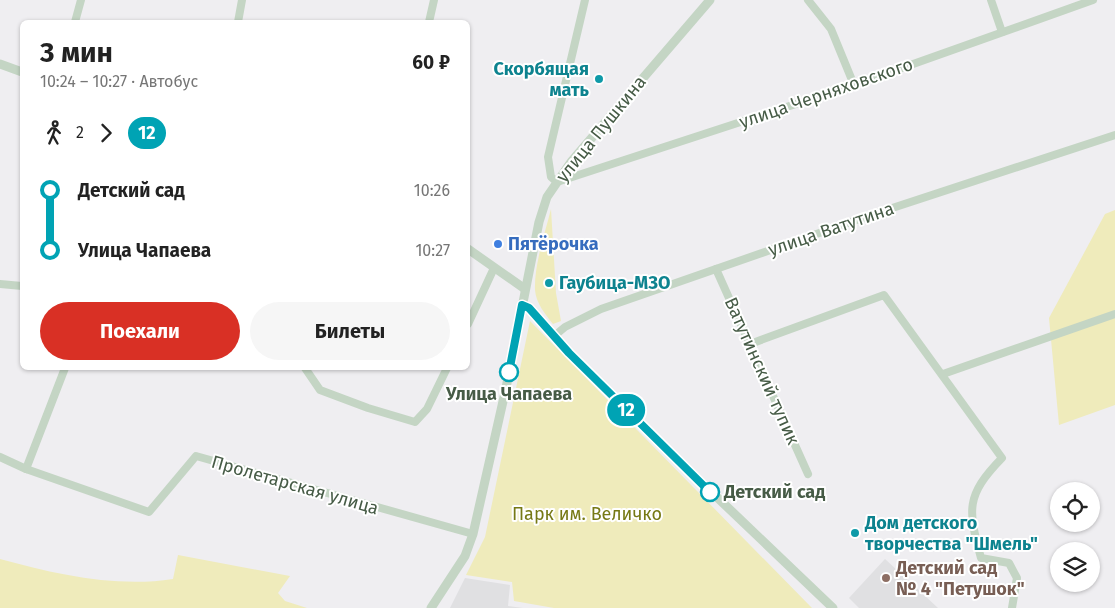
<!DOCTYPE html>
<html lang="ru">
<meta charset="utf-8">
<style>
:root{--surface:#fff;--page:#f6f6f6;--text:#222;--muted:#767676;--accent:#d93025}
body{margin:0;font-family:"Fira Sans",sans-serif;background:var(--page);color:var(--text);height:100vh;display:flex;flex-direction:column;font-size:19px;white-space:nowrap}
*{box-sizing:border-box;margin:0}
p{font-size:16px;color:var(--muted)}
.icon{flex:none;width:28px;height:28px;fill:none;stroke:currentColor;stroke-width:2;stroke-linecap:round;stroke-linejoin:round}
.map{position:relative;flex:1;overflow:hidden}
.panel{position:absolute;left:20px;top:20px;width:450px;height:350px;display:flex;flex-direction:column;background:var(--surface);border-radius:8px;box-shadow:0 1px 4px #0004}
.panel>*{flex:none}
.badge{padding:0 10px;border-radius:16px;font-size:18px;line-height:32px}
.fabs{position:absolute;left:1050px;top:482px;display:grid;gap:10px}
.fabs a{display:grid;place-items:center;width:50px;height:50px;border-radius:50%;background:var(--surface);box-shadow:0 1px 4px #0004;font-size:25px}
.map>.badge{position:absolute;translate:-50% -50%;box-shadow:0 0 0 2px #fff}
.legs{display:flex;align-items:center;gap:8px;height:55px;padding:0 20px;font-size:16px}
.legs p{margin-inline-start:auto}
.overview{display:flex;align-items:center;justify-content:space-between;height:85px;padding:0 20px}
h1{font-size:28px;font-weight:700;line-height:38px}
.primary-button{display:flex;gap:10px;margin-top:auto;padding:10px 20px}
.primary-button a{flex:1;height:58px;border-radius:30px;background:var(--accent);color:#fff;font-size:20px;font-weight:700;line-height:58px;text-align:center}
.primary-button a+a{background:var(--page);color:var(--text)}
ul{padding:0 20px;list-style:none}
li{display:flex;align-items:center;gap:18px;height:60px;font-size:19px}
li i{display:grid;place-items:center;width:8px;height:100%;margin:0 6px;background:currentColor}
li i::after{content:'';width:12px;height:12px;margin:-6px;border:4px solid;border-radius:50%;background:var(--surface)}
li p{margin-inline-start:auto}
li:first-child i{background:linear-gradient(#0000 50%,currentColor 0)}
li:last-child i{background:linear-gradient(currentColor 50%,#0000 0)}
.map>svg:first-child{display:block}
.education{fill:#e0e0e2}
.green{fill:#efebbb}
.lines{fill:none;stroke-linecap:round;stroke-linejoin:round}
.minor{stroke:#c4d5c4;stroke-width:8}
.tertiary{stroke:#c4d5c4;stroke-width:9}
.line-1-casing{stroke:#fff;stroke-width:11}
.line-1{stroke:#00a3b4;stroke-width:8}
.culture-dot{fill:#0f9aa8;stroke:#fff;stroke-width:2}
.shop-dot{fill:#3f7fe0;stroke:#fff;stroke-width:2}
.stop-1-dot{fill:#fff;stroke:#00a3b4;stroke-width:2.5}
.education-dot{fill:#8d6e63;stroke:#fff;stroke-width:2}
.labels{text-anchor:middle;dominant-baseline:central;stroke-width:4;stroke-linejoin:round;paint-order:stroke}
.culture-label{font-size:18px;font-weight:bold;fill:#0d838f;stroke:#fff;text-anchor:start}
.street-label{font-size:18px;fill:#465b46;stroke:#fff}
.shop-label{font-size:18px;font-weight:bold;fill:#366cbe;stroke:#fff;text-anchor:start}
.stop-label{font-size:18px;font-weight:bold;fill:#465b46;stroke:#fff}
.park-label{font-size:18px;fill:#767915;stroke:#fff}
.education-label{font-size:18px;font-weight:bold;fill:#785e54;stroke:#fff;text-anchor:start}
</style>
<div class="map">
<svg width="1115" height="608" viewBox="0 0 1115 608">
<rect width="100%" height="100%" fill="#efeef1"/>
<g class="education">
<path d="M885,559L938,608H859L849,598Z"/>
<path d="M465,578L510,585L508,606L523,608H447H450Z"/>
</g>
<g class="green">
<path d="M551,209L556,293L561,321L553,324C545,314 536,303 535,290C534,265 545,233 551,209Z"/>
<path d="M1115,210V405L1059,425L1049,318L1105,214Z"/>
<path d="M530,321L812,608H554L514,601L512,582L466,575L485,537Z"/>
<path d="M178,555L290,576L278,593L285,601L307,608H0V559C55,574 116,588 173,579Z"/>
</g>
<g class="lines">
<g class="minor">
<path d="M585,0L548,157L551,177L557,182L854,85L1093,0"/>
<path d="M808,0L831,29L854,85"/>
<path d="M991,0L1002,32"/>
<path d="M75,22L81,0"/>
<path d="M238,22L242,0"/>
<path d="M429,22L434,0"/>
<path d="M716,269L808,474"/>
<path d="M0,284L22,286"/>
<path d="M468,324L494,268"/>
<path d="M553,337L565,327L601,309L871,215L1115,135"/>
<path d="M750,344L884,295L1002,458C965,496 968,510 981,558L1009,563L1017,578L1012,608"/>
<path d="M305,368L320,390L368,408L415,422L427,409L447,368"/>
<path d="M943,374L1115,314"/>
<path d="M0,457L26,469L149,512L196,456L473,534"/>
<path d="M26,469L65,368"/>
</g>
<g class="tertiary">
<path d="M0,64L22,72"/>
<path d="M468,249L525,289"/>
<path d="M522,305L529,308L569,353L634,418L833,608"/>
<path d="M431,608L465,556L473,534L506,388L539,222L547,197L571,162L710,0"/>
</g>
</g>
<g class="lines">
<g class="line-1-casing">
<path id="line-1" d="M509,372L522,305L529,308L569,353L710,492"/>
</g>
<use href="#line-1" class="line-1"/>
</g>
<g class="culture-dot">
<circle cx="599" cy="79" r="5"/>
<circle cx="549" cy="283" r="5"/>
<circle cx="855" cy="533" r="5"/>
</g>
<circle class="shop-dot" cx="498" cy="244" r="5"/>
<g class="stop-1-dot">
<circle cx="509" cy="372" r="9"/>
<circle cx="710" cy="492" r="9"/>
</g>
<circle class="education-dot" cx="886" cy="578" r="5"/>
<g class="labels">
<g class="culture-label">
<text x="589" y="69" text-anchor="end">Скорбящая<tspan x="589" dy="21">мать</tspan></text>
<text x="559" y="283">Гаубица-МЗО</text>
<text x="865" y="523">Дом детского<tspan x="865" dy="21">творчества "Шмель"</tspan></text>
</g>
<g class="street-label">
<text transform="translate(826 93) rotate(-19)">улица Черняховского</text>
<text transform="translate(601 129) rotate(-51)">улица Пушкина</text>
<text transform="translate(831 229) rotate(-19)">улица Ватутина</text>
<text transform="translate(762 371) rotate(66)">Ватутинский тупик</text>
<text transform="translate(295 485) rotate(16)">Пролетарская улица</text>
</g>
<g class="shop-label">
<text x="508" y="244">Пятёрочка</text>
</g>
<g class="stop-label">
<text x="509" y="394">Улица Чапаева</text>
<text x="724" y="492" text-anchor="start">Детский сад</text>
</g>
<g class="park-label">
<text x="587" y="514">Парк им. Величко</text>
</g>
<g class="education-label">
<text x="896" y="568">Детский сад<tspan x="896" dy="21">№ 4 "Петушок"</tspan></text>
</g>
</g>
</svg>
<div class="fabs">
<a><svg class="icon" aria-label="locate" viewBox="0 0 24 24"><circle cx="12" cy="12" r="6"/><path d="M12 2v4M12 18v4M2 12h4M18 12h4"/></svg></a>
<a><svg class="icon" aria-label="layers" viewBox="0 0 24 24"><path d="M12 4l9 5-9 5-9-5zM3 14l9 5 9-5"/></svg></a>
</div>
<b class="badge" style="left:626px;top:410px;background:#00a3b4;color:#fff">12</b>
<section class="panel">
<div class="overview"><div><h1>3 мин</h1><p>10:24 – 10:27 · Автобус</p></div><b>60 ₽</b></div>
<div class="legs"><svg class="icon" aria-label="walk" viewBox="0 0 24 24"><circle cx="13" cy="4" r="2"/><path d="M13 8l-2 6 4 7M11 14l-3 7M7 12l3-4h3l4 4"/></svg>2<svg class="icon" aria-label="forward" viewBox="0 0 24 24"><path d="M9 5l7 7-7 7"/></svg><b class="badge" style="background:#00a3b4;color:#fff">12</b></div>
<ul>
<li><i style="color:#00a3b4"></i><b>Детский сад</b><p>10:26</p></li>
<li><i style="color:#00a3b4"></i><b>Улица Чапаева</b><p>10:27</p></li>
</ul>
<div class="primary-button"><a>Поехали</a><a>Билеты</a></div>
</section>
</div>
